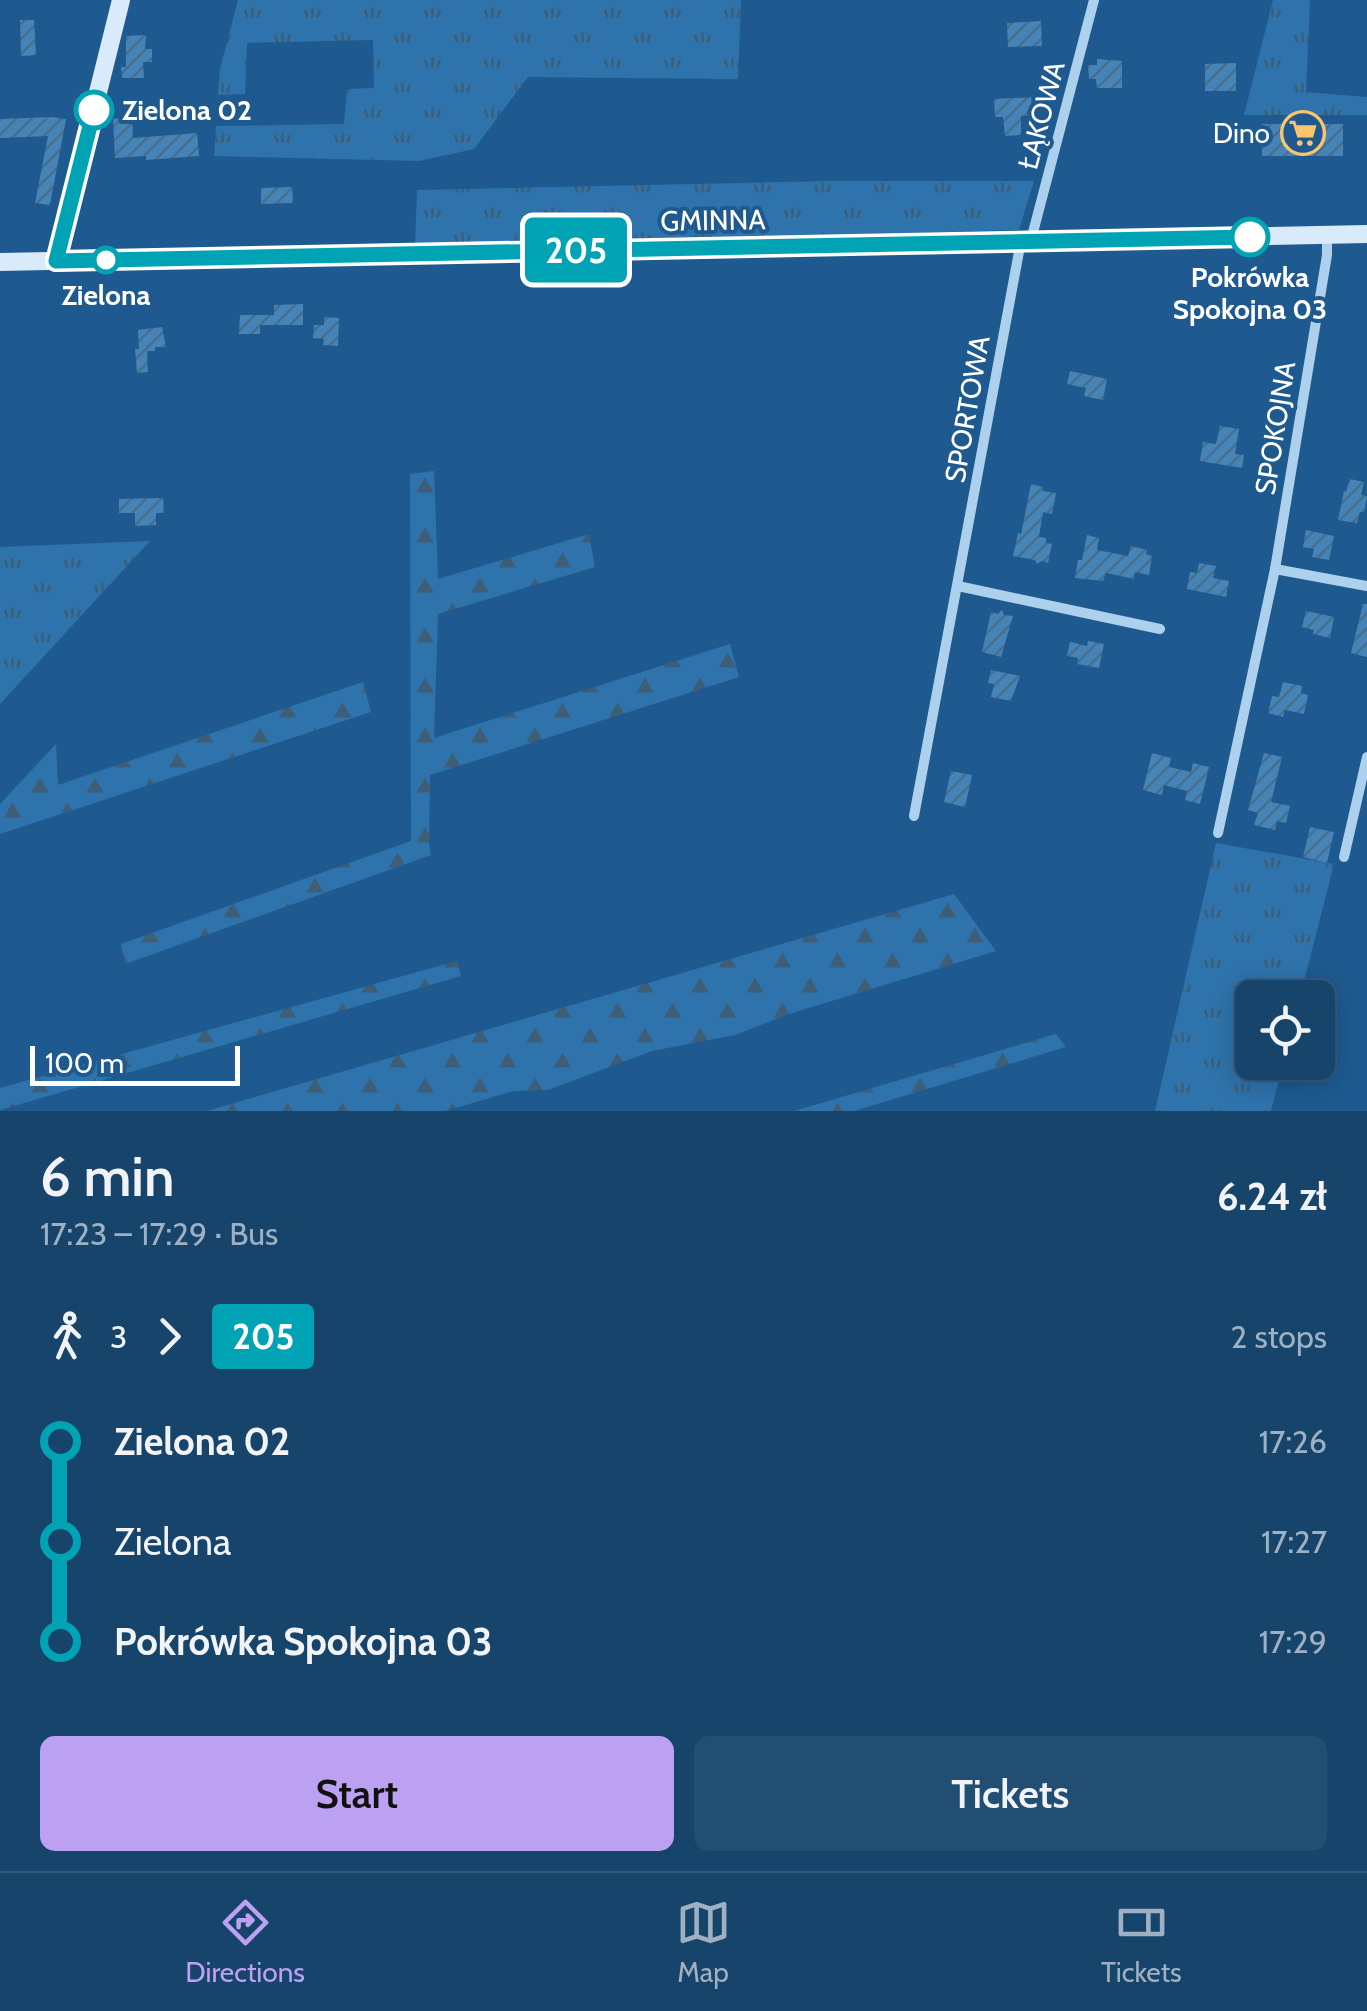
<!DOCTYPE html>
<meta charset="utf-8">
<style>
:root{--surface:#16446b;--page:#234e73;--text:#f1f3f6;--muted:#9eb0c1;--line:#355c7e;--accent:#bca0f2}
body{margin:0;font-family:Cabin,sans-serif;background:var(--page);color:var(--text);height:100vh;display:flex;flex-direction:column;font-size:38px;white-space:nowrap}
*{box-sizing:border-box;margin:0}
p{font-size:32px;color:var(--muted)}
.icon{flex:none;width:55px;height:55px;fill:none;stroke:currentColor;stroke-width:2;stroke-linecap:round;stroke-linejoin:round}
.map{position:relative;height:1111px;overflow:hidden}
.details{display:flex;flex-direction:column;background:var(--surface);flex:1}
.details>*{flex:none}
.badge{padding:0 20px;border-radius:8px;font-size:35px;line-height:65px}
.buttons{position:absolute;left:1235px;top:980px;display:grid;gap:20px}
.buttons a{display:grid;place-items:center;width:100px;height:100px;border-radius:15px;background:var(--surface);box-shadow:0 5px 25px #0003,0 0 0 2px var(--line);font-size:50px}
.scale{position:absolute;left:30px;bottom:25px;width:210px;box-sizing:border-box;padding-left:10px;border:5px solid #fff;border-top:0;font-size:28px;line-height:35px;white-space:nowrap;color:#fff;-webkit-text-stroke:8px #1e5a8f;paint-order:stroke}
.map>.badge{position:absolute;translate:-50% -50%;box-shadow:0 0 0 5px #fff}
.legs{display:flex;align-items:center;gap:15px;height:110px;padding:0 40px;font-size:32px}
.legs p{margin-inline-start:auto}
.overview{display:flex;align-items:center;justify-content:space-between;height:170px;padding:0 40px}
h1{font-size:55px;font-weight:600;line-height:75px}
.cta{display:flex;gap:20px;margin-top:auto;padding:20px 40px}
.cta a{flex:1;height:115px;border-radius:15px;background:var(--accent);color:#111;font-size:40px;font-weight:600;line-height:115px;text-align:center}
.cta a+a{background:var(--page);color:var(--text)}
ul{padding:0 40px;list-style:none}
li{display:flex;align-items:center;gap:35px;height:100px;font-size:38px}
li i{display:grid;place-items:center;width:15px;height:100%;margin:0 12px;background:currentColor}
li i::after{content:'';width:25px;height:25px;margin:-12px;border:8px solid;border-radius:50%;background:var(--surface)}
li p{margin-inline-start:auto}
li:first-child i{background:linear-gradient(#0000 50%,currentColor 0)}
li:last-child i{background:linear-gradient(currentColor 50%,#0000 0)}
.tabs{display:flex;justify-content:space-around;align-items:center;height:140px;border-top:2px solid var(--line);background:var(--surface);font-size:28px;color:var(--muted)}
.tabs a{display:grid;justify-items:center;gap:5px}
.tabs .on{color:var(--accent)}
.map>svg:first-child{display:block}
.grass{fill:url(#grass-tufts)}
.forest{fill:url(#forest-firs)}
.building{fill:url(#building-hatch)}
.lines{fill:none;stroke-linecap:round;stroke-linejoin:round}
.street{stroke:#add0ed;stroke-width:10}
.secondary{stroke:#d9eafa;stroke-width:18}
.line-1-casing{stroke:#fff;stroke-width:22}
.line-1{stroke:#00a3b4;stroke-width:15}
.stop-1-dot{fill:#fff;stroke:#00a3b4;stroke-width:5}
.labels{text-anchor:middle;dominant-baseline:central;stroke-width:8;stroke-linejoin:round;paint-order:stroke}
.stop-label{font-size:28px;font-weight:bold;fill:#fff;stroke:#1e5a8f}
.street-label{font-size:28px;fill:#fff;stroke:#1e5a8f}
.poi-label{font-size:28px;fill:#fff;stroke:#1e5a8f;text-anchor:end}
</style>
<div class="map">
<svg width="1367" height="1111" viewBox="0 0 1367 1111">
<defs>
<pattern id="grass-tufts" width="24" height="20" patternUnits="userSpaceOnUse" patternTransform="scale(2.5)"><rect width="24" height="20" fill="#2e73ab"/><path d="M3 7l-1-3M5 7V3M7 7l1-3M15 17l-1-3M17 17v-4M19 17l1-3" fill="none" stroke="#3e5e77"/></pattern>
<pattern id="forest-firs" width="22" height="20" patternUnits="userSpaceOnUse" patternTransform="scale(2.5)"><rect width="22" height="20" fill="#2e73ab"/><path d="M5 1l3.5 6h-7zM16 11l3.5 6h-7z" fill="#3e5e77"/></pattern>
<pattern id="building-hatch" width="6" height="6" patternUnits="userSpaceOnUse" patternTransform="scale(2.5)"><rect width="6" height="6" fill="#4684b7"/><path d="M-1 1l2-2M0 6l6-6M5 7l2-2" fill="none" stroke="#486e8c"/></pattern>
</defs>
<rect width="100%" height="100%" fill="#1e5a8f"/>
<g class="grass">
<path d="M238,0H741L738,79L528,77L474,149L419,161L214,156L216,126L344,124L347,89L374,88L373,40L247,43L245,94L218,95L220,69Z"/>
<path d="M1273,0H1310L1306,92L1367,97V115H1244Z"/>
<path d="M830,181H1034L1019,230L415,246L417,190Z"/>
<path d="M150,541L0,704V547Z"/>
<path d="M1216,843L1334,864L1300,997L1252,998V1062L1283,1063L1271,1111H1155Z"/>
</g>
<g class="forest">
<path d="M434,471L438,579L589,534L595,567L438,614L434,738L730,644L739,677L430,775L429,845L431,855L125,964L121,944L411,841L410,474Z"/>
<path d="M363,682L371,712L0,834V804L56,744L58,785Z"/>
<path d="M954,894L996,951L789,1014L735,1035L652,1051L548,1090L513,1091L445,1111H207Z"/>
<path d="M457,961L461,976L0,1110V1088Z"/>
<path d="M1056,1034L1066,1047L854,1111H794Z"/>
</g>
<g class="building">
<path d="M20,20H34L36,55L21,56Z"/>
<path d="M1041,21L1042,46L1008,47L1007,23Z"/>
<path d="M146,35L145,49H152V62H143L144,78H122L121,67H126V36Z"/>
<path d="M1097,59L1122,61V88H1097L1096,79H1089L1088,65H1097Z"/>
<path d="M1236,63V91H1205V64Z"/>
<path d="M1035,97L1036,115L1021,116V135L1005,136L1003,117H995L994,99Z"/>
<path d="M121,114H132L133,138L197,133L199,156L146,160V156L115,158L113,119L121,118Z"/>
<path d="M51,117L66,119L50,205L35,203L48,136L0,138V119Z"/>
<rect x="1262" y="124" width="81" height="32"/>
<path d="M292,187L293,203L261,204V188Z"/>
<path d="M303,304V325H260V334H239L240,315H274V305Z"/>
<path d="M324,317L339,318L338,346L323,345L324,339L313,338L314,325H324Z"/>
<path d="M162,327L166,347H155V351H147L148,372L137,373L135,349H139L138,330Z"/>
<path d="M1070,371L1107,379L1103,400L1084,396L1086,388L1067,384Z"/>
<path d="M1220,426L1239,429L1235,454L1244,455L1242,468L1200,461L1203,442L1216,444Z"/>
<path d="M1350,479L1364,482L1361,495L1367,496L1364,512H1360L1357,523L1338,520L1344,491L1346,492Z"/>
<path d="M1031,484L1043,487L1042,491L1056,493L1052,514L1043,512L1039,537L1046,538V543L1052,544L1048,563L1042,561L1037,564L1035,560L1013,556L1018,533L1021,534Z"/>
<path d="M163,498L164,513H156V525L135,526V513H119V499Z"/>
<path d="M1306,530L1334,536L1329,560L1312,557L1314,549L1303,547Z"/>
<path d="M1087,535L1099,538L1097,550L1128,556L1131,546L1147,550L1146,554L1152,556L1149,575L1135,572L1134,579L1106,573L1103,581L1075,578L1078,560H1082Z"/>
<path d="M1199,563L1216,566L1213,578L1229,581L1226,597L1187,589L1190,572L1197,573Z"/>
<path d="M1363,604H1367V657L1351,653Z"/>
<path d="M1002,610L1004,615L1013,616L1001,657L982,652L991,612L998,614Z"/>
<path d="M1306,611L1334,617L1330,638L1313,634L1314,630L1302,627Z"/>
<path d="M1088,641L1104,644L1099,668L1077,664L1078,658L1067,656L1070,642L1087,646Z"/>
<path d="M991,670L1020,676L1011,701L991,697L994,684L988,683Z"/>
<path d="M1283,682L1302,686L1301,693L1308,695L1304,714L1285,710L1283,717L1268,713L1272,696L1279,697Z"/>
<path d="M1152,753L1171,758L1169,767L1191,772L1193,763L1209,767L1200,804L1185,800L1187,791L1164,785L1162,795L1143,790Z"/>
<path d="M1264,753L1282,757L1271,802L1290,806L1286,823L1277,821L1275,830L1254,825L1258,813L1248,810Z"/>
<path d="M951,771L972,775L965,807L944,802Z"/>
<path d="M1310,827L1334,832L1327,863L1303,857Z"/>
</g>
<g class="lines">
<g class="street">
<path d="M1031,240L1094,0"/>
<path d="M1275,569L1367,586"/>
<path d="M958,586L1160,629"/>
<path d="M914,816L1021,241"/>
<path d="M1218,833L1275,569L1327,255V235"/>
<path d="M1344,857L1367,757"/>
</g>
<g class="secondary">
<path d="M56,261L121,0"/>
<path d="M0,262L1367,234"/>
</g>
</g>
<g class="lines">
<g class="line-1-casing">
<path id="line-1" d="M94,110L56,261L1250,237"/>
</g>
<use href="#line-1" class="line-1"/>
</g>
<defs>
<g id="supermarket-ring" transform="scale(2.25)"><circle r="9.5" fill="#1e5a8f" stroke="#fcc56c" stroke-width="1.5"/><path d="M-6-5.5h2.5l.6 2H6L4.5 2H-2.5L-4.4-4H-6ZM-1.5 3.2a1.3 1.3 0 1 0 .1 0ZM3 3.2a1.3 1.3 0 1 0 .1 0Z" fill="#fcc56c"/></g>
</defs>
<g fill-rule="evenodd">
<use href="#supermarket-ring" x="1303" y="133"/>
</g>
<g class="stop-1-dot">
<circle cx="94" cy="110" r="18"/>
<circle cx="1250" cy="237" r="18"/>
<circle cx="106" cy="260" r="12"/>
</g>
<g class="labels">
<g class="stop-label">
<text x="122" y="110" text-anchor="start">Zielona 02</text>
<text x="1250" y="277">Pokrówka<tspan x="1250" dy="32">Spokojna 03</tspan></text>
<text x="106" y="295">Zielona</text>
</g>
<g class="street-label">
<text transform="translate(1041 115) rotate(-75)">ŁĄKOWA</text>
<text transform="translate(713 220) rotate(-1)">GMINNA</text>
<text transform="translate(967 409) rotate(-80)">SPORTOWA</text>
<text transform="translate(1275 428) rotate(-81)">SPOKOJNA</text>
</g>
<g class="poi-label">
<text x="1270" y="133">Dino</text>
</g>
</g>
</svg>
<div class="buttons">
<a><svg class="icon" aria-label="locate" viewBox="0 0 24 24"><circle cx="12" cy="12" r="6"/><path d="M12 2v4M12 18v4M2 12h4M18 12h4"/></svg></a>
</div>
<div class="scale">100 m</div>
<b class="badge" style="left:576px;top:250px;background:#00a3b4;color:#fff">205</b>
</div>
<section class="details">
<div class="overview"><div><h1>6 min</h1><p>17:23 – 17:29 · Bus</p></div><b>6.24 zł</b></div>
<div class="legs"><svg class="icon" aria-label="walk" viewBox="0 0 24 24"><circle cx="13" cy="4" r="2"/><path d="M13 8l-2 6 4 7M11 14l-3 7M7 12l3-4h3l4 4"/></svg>3<svg class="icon" aria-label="forward" viewBox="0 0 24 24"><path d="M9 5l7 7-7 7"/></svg><b class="badge" style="background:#00a3b4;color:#fff">205</b><p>2 stops</p></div>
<ul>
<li><i style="color:#00a3b4"></i><b>Zielona 02</b><p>17:26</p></li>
<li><i style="color:#00a3b4"></i><span>Zielona</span><p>17:27</p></li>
<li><i style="color:#00a3b4"></i><b>Pokrówka Spokojna 03</b><p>17:29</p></li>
</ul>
<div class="cta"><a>Start</a><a>Tickets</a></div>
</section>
<nav class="tabs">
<a class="on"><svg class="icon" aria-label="directions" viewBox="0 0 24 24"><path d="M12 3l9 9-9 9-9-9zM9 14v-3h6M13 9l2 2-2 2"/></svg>Directions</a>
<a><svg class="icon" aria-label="map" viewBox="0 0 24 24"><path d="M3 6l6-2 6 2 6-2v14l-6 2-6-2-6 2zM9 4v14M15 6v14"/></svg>Map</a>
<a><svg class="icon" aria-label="tickets" viewBox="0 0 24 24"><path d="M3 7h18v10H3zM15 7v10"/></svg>Tickets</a>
</nav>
